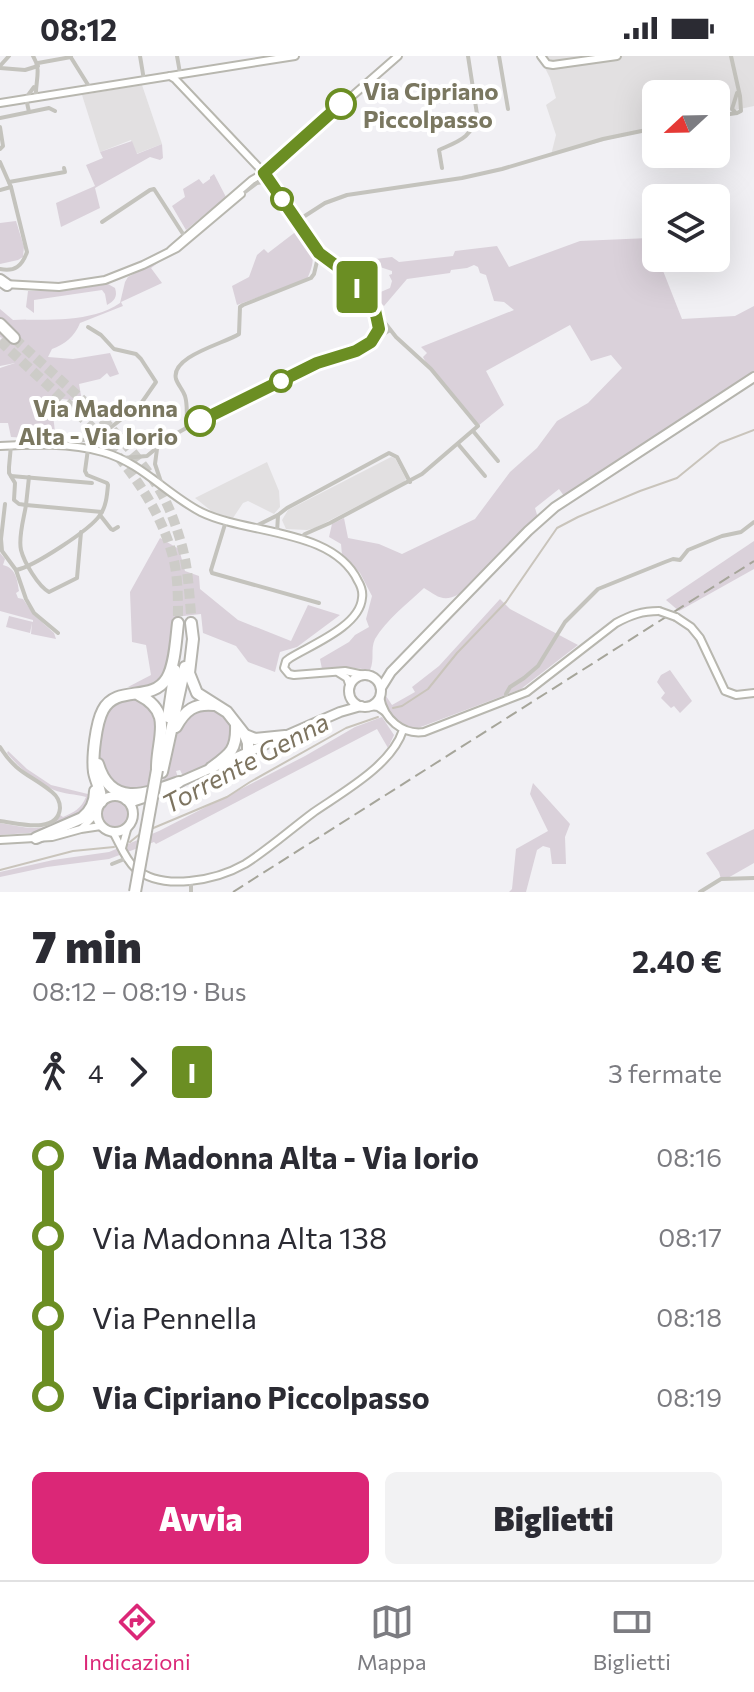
<!DOCTYPE html>
<html lang="it">
<meta charset="utf-8">
<style>
:root{--surface:#fff;--page:#f2f2f3;--text:#2b2b33;--muted:#7c7c81;--line:#e1e1e2;--accent:#db2777}
body{margin:0;font-family:Commissioner,sans-serif;background:var(--page);color:var(--text);height:100vh;display:flex;flex-direction:column;font-size:30px;white-space:nowrap}
*{box-sizing:border-box;margin:0}
p{font-size:26px;color:var(--muted)}
.icon{flex:none;width:44px;height:44px;fill:none;stroke:currentColor;stroke-width:2;stroke-linecap:round;stroke-linejoin:round}
.map{position:relative;height:836px;overflow:hidden}
.drawer{display:flex;flex-direction:column;background:var(--surface);flex:1}
.drawer>*{flex:none}
.badge{padding:0 16px;border-radius:6px;font-size:28px;line-height:52px}
.needle{width:52px;rotate:248deg}
.fabs{position:absolute;left:642px;top:24px;display:grid;gap:16px}
.fabs a{display:grid;place-items:center;width:88px;height:88px;border-radius:12px;background:var(--surface);box-shadow:0 8px 32px #0002;font-size:40px}
.map>.badge{position:absolute;translate:-50% -50%;box-shadow:0 0 0 4px #fff}
.legs{display:flex;align-items:center;gap:12px;height:88px;padding:0 32px;font-size:26px}
.legs p{margin-inline-start:auto}
.overview{display:flex;align-items:center;justify-content:space-between;height:136px;padding:0 32px}
h1{font-size:44px;font-weight:800;line-height:60px}
.cta{display:flex;gap:16px;margin-top:auto;padding:16px 32px}
.cta a{flex:1;height:92px;border-radius:12px;background:var(--accent);color:#fff;font-size:32px;font-weight:800;line-height:92px;text-align:center}
.cta a+a{background:var(--page);color:var(--text)}
ul{padding:0 32px;list-style:none}
li{display:flex;align-items:center;gap:28px;height:80px;font-size:30px}
li i{display:grid;place-items:center;width:12px;height:100%;margin:0 10px;background:currentColor}
li i::after{content:'';width:20px;height:20px;margin:-10px;border:6px solid;border-radius:50%;background:var(--surface)}
li p{margin-inline-start:auto}
li:first-child i{background:linear-gradient(#0000 50%,currentColor 0)}
li:last-child i{background:linear-gradient(currentColor 50%,#0000 0)}
.status{display:flex;justify-content:space-between;align-items:center;height:56px;padding:0 40px;background:var(--surface);direction:ltr}
.status svg{height:22px;fill:currentColor}
.tab-bar{display:flex;justify-content:space-around;align-items:center;height:112px;border-top:2px solid var(--line);background:var(--surface);font-size:22px;color:var(--muted)}
.tab-bar a{display:grid;justify-items:center;gap:4px}
.tab-bar .on{color:var(--accent)}
.map>svg:first-child{display:block}
.built{fill:#e2e0e1}
.green{fill:#dad1da}
.lines{fill:none;stroke-linecap:round;stroke-linejoin:round}
.stream{stroke:#c9c4bb;stroke-width:2}
.highway-tunnel{stroke:#cdccc8;stroke-width:10;stroke-dasharray:10 5;stroke-linecap:butt}
.secondary-casing{stroke:#b8b7af;stroke-width:10}
.primary-casing{stroke:#b6b5ae;stroke-width:12}
.highway-casing{stroke:#b5b4ae;stroke-width:14}
.street{stroke:#c4c3bd;stroke-width:4}
.secondary{stroke:#fff;stroke-width:6}
.primary{stroke:#fff;stroke-width:8}
.highway{stroke:#fff;stroke-width:10}
.rail{stroke:#a6a59a;stroke-width:2;stroke-dasharray:12 6;stroke-linecap:butt}
.secondary-bridge-casing{stroke:#b8b7af;stroke-width:10;stroke-linecap:butt}
.highway-bridge-casing{stroke:#b5b4ae;stroke-width:14;stroke-linecap:butt}
.secondary-bridge{stroke:#fff;stroke-width:6}
.highway-bridge{stroke:#fff;stroke-width:10}
.line-1-casing{stroke:#fff;stroke-width:18}
.line-1{stroke:#6b8e23;stroke-width:12}
.stop-1-dot{fill:#fff;stroke:#6b8e23;stroke-width:4}
.labels{text-anchor:middle;dominant-baseline:central;stroke-width:8;stroke-linejoin:round;paint-order:stroke}
.stop-label{font-size:24px;font-weight:bold;fill:#7a7760;stroke:#fff;text-anchor:start}
.water-label{font-size:26px;font-style:italic;fill:#7d7460;stroke:#fff}
</style>
<div class="status"><b>08:12</b><svg viewBox="0 0 49 12"><path d="M0 12V9h3v3zM5 12V6h3v6zM10 12V3h3v9zM15 12V0h3v12zM26 1h20v11H26zM47 4h2v5h-2z"/></svg></div>
<div class="map">
<svg width="754" height="836" viewBox="0 0 754 836">
<rect width="100%" height="100%" fill="#f1f0f4"/>
<g class="built">
<path d="M539,0H754V50L716,58V38H656V71L551,99L556,79L546,49L556,42L550,22Z"/>
<path d="M142,29L162,88L136,98L131,84L100,96L82,39Z"/>
<path d="M391,401L395,402L406,423L404,426L315,472L307,474L286,473L282,464L288,454Z"/>
<path d="M267,406L279,435L280,451L274,458L248,445L243,447L233,462L214,457L195,442Z"/>
</g>
<g class="green">
<path d="M132,85L137,98L162,88L163,102L160,104L150,101L95,132L100,152L61,171L56,147L95,130L86,109L103,102L100,96Z"/>
<path d="M214,118L226,141L186,174L172,150L185,141L183,133L199,123L203,128L210,123V121Z"/>
<path d="M16,165L24,191L23,201L18,204L0,208V167Z"/>
<path d="M298,174C312,193 318,200 307,223L237,249L232,230L249,221L257,199L264,193L268,197Z"/>
<path d="M649,182L656,197V202H658L682,263L735,260L754,250V315L564,440L559,433L535,452L538,462L459,538C443,547 437,540 424,532C408,547 386,564 375,583C370,594 375,603 370,614L347,611L322,613L320,603L349,586L355,579L369,571L366,563L372,540L360,517L342,499L341,488L329,481L332,468L344,462L348,482L379,488L402,498L475,463L510,416L537,392L557,365L588,347L622,312L611,299L591,305L570,269L486,315L504,349L478,370L428,310L423,301L427,297L421,291L514,254L504,246L494,245L486,219L480,217L478,211L474,209L467,212L451,214L450,217L407,223L384,250L369,235L376,238L390,232L392,225L389,219L392,218V215L380,211C360,215 359,223 342,207L392,201L399,206L453,200L455,195L497,190L509,211L580,185Z"/>
<path d="M166,201L151,212L162,227L121,246L123,250L80,267C75,280 64,289 52,293L48,301L73,303L110,297L119,318L110,321L107,317L100,323L79,328L82,345L51,342L55,376L51,375L49,383L11,381L8,367H0V312L15,307L0,310V284L2,282L0,281V253L13,264C48,263 91,267 120,247L125,226L128,221Z"/>
<path d="M108,228L115,232C118,241 114,245 107,249L105,238L102,234L34,244V257L26,251L28,235H64Z"/>
<path d="M160,482L179,493L185,515L199,520L200,533L238,564L291,585L308,549L340,559L297,591L280,596L275,616L248,606L236,590L203,577L201,558L175,561C169,597 176,635 128,631L151,619L146,589L132,586L130,536Z"/>
<path d="M754,485V513L679,555L666,544Z"/>
<path d="M0,497L5,503L3,509C16,512 17,523 19,535L16,537L18,542L23,543L34,559L54,577L56,583L31,578L32,567L30,577L6,571L9,560L33,566V564L0,555Z"/>
<path d="M500,543L510,553L578,589L521,633L418,672L404,670L393,662L384,652L383,645L384,637L392,649L415,636L412,631L439,610Z"/>
<path d="M670,614L692,645L680,657L674,650L671,652L661,642L665,637L657,626L661,619Z"/>
<path d="M125,641L147,646L159,668L153,720L149,733C142,733 130,736 124,734C97,727 95,683 103,662C108,651 116,646 125,641Z"/>
<path d="M218,653L228,662L234,674L233,685L216,705L183,720L180,714L176,715L178,722L162,728L175,676L193,654Z"/>
<path d="M382,661L394,679L388,692L377,673L156,788L154,786L109,803L47,811L0,821V816L53,804L109,796L159,775L305,700L355,671Z"/>
<path d="M8,695L27,713L51,729L92,739L81,760L42,776L0,779V767C20,770 48,780 60,759L63,761C74,756 81,753 86,741C76,738 63,738 54,734C36,726 19,712 7,697Z"/>
<path d="M533,727L570,768L565,781L566,808H552L550,792L543,790L537,794L526,836H509L512,833L516,793L548,775L530,738Z"/>
<circle cx="115" cy="758" r="15"/>
<path d="M754,773V807L726,823H721L719,816L706,797Z"/>
</g>
<g class="lines">
<g class="stream">
<path d="M393,652L402,650L428,633L457,597L506,546L557,472L578,461L640,435L677,422L720,387L754,374"/>
<path d="M151,773L227,741L250,726L346,672L378,661"/>
<path d="M130,786L141,777"/>
<path d="M0,814L73,795L114,791"/>
</g>
<g class="highway-tunnel">
<path d="M14,282C63,328 119,371 156,428C168,446 176,469 182,490C188,512 189,535 191,558"/>
<path d="M0,285C67,349 151,411 174,505C178,523 178,542 178,561"/>
</g>
<g class="secondary-casing">
<g id="secondary">
<path d="M541,0L547,8L553,9L617,0"/>
<path d="M170,20L175,23L264,117"/>
<path d="M0,47L295,0"/>
<path d="M171,194L252,124L264,117L398,0"/>
<path d="M4,228L59,231L105,224L143,209L177,192L241,138"/>
<path d="M0,390C34,388 70,387 103,396C142,407 166,438 201,456C248,479 333,472 358,525C361,530 363,536 362,542C360,570 311,589 290,602L286,605L284,612L289,618L294,619L345,615L364,619"/>
<path d="M676,561L691,571L700,582L725,635L736,639L754,637"/>
<path d="M339,617L347,622L350,631"/>
<path d="M380,641C384,663 402,679 424,676L527,636L616,567C631,559 642,555 659,555"/>
<path d="M370,650L378,651L384,655"/>
<path d="M82,772L96,758"/>
<path d="M113,776C120,788 125,803 135,812C162,836 217,824 245,808C269,793 291,773 314,756C343,736 392,709 403,674"/>
<path d="M0,784L52,781L81,773L101,770"/>
<path d="M122,792L128,770"/>
</g>
</g>
<g class="primary-casing">
<g id="primary">
<circle cx="365" cy="635" r="16"/>
<path d="M381,632L391,616L528,475L555,451L754,321"/>
<path d="M175,728L340,656L361,650"/>
<circle cx="115" cy="758" r="18"/>
<path d="M126,744L135,745L156,738"/>
</g>
</g>
<g class="highway-casing">
<g id="highway">
<path d="M0,224L7,229"/>
<path d="M0,268L14,282"/>
<path d="M191,567L193,583L189,617L197,637L227,656L245,679L255,683L285,680"/>
<path d="M139,639C175,657 156,683 157,714"/>
<path d="M168,661L175,614"/>
<path d="M176,671C185,654 195,647 214,649"/>
<path d="M245,679L248,687V696"/>
<path d="M98,708C111,752 146,738 179,726"/>
<path d="M211,712C230,698 237,694 236,669"/>
<path d="M162,716L185,611"/>
<path d="M101,746C102,735 96,727 94,716C92,701 96,667 103,654C117,628 152,647 167,622C175,609 176,583 178,567"/>
<path d="M36,782L82,762C91,755 95,747 95,735"/>
</g>
</g>
<g class="street">
<path d="M33,0C42,14 35,25 36,41"/>
<path d="M70,0L90,32"/>
<path d="M140,0L144,24"/>
<path d="M177,0L180,17"/>
<path d="M499,0L508,53"/>
<path d="M38,7L71,1"/>
<path d="M0,10L9,0"/>
<path d="M0,12L25,14L38,10"/>
<path d="M29,56L26,42L34,31"/>
<path d="M736,57L732,53L737,37"/>
<path d="M716,60L737,57L741,55L740,40L731,0"/>
<path d="M0,62L49,52L55,55"/>
<path d="M0,71L3,90L0,93"/>
<path d="M0,106L11,131L27,196C22,210 15,216 0,213"/>
<path d="M442,112L439,94C459,85 472,82 477,58L468,0"/>
<path d="M264,117L319,197L346,217L396,281L431,313L478,370L422,418L330,467L305,478L300,483"/>
<path d="M9,126L65,116L64,112"/>
<path d="M0,134L11,131"/>
<path d="M241,139L257,127L268,125"/>
<path d="M297,165L325,147L347,139L462,122L502,113L603,83L656,72"/>
<path d="M102,166L150,134L154,133L185,181"/>
<path d="M374,282L379,273L377,260"/>
<path d="M186,372C187,361 188,350 185,340C183,334 178,329 176,323C170,300 226,287 239,278L240,251L243,249L311,222L314,218L319,197"/>
<path d="M473,375L498,405"/>
<path d="M53,388L54,380L99,386L106,375L140,349L156,326L141,303L136,298L114,293L101,279L88,271"/>
<path d="M458,388L485,420"/>
<path d="M11,389L9,411V417L15,427L14,444L19,448L26,449C24,462 18,481 21,494C24,506 38,530 49,536L77,522L81,476"/>
<path d="M157,393L155,408L161,426"/>
<path d="M123,402L147,400L170,381L199,365L317,307L350,298L390,274"/>
<path d="M11,420L92,427"/>
<path d="M29,421L26,449L102,456"/>
<path d="M5,448L1,483L2,495L16,514L26,543L34,557L58,577"/>
<path d="M100,459L111,473L113,474L118,471"/>
<path d="M278,459L287,452L389,397L397,401L410,426"/>
<path d="M226,465L211,514L212,517L319,547"/>
<path d="M254,471L278,459L277,477"/>
<path d="M16,514C33,511 90,474 100,459C106,451 107,440 108,429L107,427L87,419L85,415L88,393"/>
<path d="M507,645L506,638L510,631L524,622L538,610L565,566L598,533L665,506L673,503L680,504L688,494L722,480L741,476L754,466"/>
<path d="M0,691C17,718 30,718 52,736C57,740 60,746 60,752C58,779 17,767 0,765"/>
<path d="M112,808L127,802"/>
<path d="M191,826V836"/>
<path d="M700,836L721,823L754,822"/>
</g>
<use href="#secondary" class="secondary"/>
<use href="#primary" class="primary"/>
<use href="#highway" class="highway"/>
<path class="rail" d="M233,836L754,505"/>
<g class="secondary-bridge-casing">
<path id="secondary-bridge" d="M659,555L676,561"/>
</g>
<g class="highway-bridge-casing">
<path id="highway-bridge" d="M135,836L157,714"/>
</g>
<use href="#secondary-bridge" class="secondary-bridge"/>
<use href="#highway-bridge" class="highway-bridge"/>
</g>
<g class="lines">
<g class="line-1-casing">
<path id="line-1" d="M200,365L317,307L356,295L371,286L379,273L375,254L346,217L319,197L264,117L341,48"/>
</g>
<use href="#line-1" class="line-1"/>
</g>
<g class="stop-1-dot">
<circle cx="341" cy="48" r="14"/>
<circle cx="282" cy="143" r="10"/>
<circle cx="281" cy="325" r="10"/>
<circle cx="200" cy="365" r="14"/>
</g>
<g class="labels">
<g class="stop-label">
<text x="363" y="34">Via Cipriano<tspan x="363" dy="28">Piccolpasso</tspan></text>
<text x="178" y="351" text-anchor="end">Via Madonna<tspan x="178" dy="28">Alta - Via Iorio</tspan></text>
</g>
<g class="water-label">
<text transform="translate(245 706) rotate(-28)">Torrente Genna</text>
</g>
</g>
</svg>
<div class="fabs">
<a><svg class="needle" viewBox="-14 -14 28 28"><path d="M0-13l5 13h-10z" fill="#e53935"/><path d="M0 13l5-13h-10z" fill="#7c7c81"/></svg></a>
<a><svg class="icon" aria-label="layers" viewBox="0 0 24 24"><path d="M12 4l9 5-9 5-9-5zM3 14l9 5 9-5"/></svg></a>
</div>
<b class="badge" style="left:357px;top:231px;background:#6b8e23;color:#fff">I</b>
</div>
<section class="drawer">
<div class="overview"><div><h1>7 min</h1><p>08:12 – 08:19 · Bus</p></div><b>2.40 €</b></div>
<div class="legs"><svg class="icon" aria-label="walk" viewBox="0 0 24 24"><circle cx="13" cy="4" r="2"/><path d="M13 8l-2 6 4 7M11 14l-3 7M7 12l3-4h3l4 4"/></svg>4<svg class="icon" aria-label="forward" viewBox="0 0 24 24"><path d="M9 5l7 7-7 7"/></svg><b class="badge" style="background:#6b8e23;color:#fff">I</b><p>3 fermate</p></div>
<ul>
<li><i style="color:#6b8e23"></i><b>Via Madonna Alta - Via Iorio</b><p>08:16</p></li>
<li><i style="color:#6b8e23"></i><span>Via Madonna Alta 138</span><p>08:17</p></li>
<li><i style="color:#6b8e23"></i><span>Via Pennella</span><p>08:18</p></li>
<li><i style="color:#6b8e23"></i><b>Via Cipriano Piccolpasso</b><p>08:19</p></li>
</ul>
<div class="cta"><a>Avvia</a><a>Biglietti</a></div>
</section>
<nav class="tab-bar">
<a class="on"><svg class="icon" aria-label="directions" viewBox="0 0 24 24"><path d="M12 3l9 9-9 9-9-9zM9 14v-3h6M13 9l2 2-2 2"/></svg>Indicazioni</a>
<a><svg class="icon" aria-label="map" viewBox="0 0 24 24"><path d="M3 6l6-2 6 2 6-2v14l-6 2-6-2-6 2zM9 4v14M15 6v14"/></svg>Mappa</a>
<a><svg class="icon" aria-label="tickets" viewBox="0 0 24 24"><path d="M3 7h18v10H3zM15 7v10"/></svg>Biglietti</a>
</nav>
